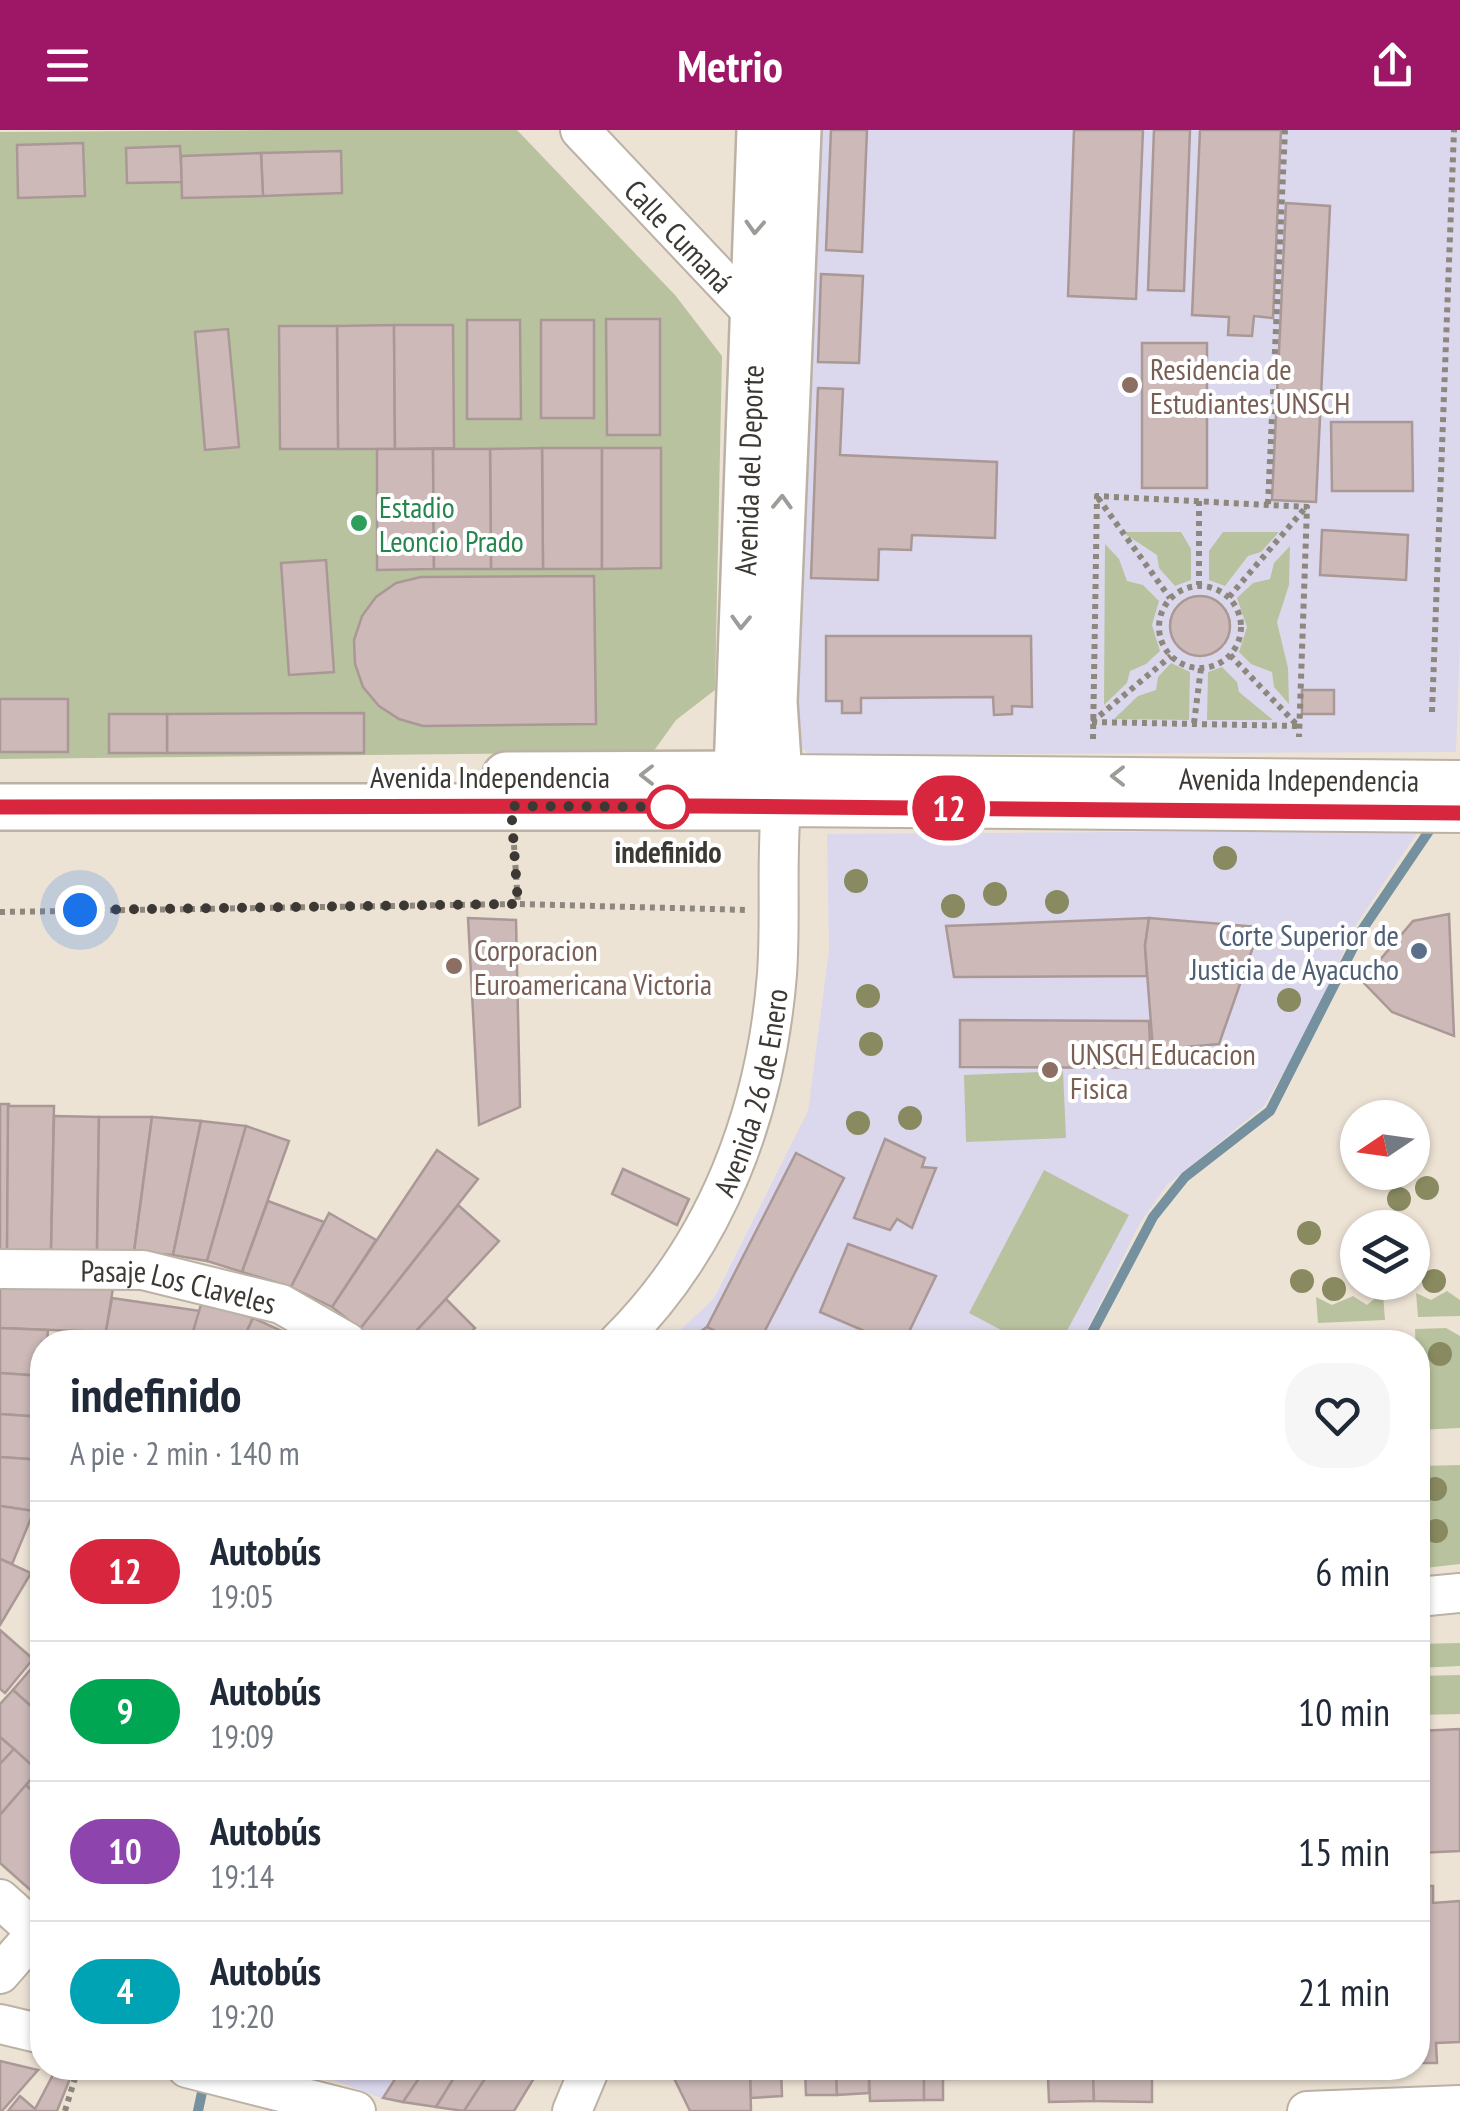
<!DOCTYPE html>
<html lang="es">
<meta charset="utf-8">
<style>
:root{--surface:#fff;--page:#f6f6f7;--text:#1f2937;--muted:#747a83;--line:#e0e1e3;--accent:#9e1766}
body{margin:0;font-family:"PT Sans Narrow",sans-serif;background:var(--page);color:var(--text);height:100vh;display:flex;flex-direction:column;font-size:38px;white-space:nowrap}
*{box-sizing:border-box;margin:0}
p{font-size:32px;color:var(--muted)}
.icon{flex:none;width:55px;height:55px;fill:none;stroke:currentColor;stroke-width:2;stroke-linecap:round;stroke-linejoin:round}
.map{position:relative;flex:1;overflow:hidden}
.details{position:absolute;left:30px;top:1200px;width:1400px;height:750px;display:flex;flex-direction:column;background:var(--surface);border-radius:40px;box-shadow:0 2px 8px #0004}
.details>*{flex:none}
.badge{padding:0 20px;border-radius:32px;font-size:35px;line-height:65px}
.needle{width:65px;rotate:257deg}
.tools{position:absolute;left:1340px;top:970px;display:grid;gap:20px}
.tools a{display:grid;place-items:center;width:90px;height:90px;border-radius:50%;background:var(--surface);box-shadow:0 2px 8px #0004;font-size:50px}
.you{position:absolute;width:50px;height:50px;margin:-25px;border:8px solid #fff;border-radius:50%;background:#1a73e8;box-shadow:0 0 0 15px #1a73e833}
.map>.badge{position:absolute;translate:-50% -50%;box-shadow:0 0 0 5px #fff}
.round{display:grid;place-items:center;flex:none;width:105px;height:105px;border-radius:40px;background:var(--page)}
.summary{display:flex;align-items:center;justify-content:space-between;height:170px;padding:0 40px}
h1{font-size:48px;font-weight:600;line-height:75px}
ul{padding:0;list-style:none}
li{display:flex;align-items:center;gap:30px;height:140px;padding:0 40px;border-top:2px solid var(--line)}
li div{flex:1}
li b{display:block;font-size:38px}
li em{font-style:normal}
li .badge{min-width:110px;font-weight:700;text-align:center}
header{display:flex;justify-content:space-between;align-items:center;height:130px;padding:0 40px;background:var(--accent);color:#fff;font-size:45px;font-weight:600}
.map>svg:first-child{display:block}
.education{fill:#dbd8ee}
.green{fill:#b9c29e}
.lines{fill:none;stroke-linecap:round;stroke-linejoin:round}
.stream{stroke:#75909f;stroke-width:10}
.building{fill:#ccb9b8;stroke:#aa9897;stroke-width:2.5}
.minor-casing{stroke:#bbb1a4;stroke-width:42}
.tertiary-casing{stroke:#bbb1a4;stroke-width:50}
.path{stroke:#8e877e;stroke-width:6;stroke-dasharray:5 5;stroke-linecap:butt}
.minor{stroke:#fff;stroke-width:38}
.tertiary{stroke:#fff;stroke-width:45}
.tree{fill:#898a60}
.oneway{stroke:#9e9c99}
.line-casing{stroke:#fff;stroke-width:22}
.line{stroke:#d7263d;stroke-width:15}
.walk{stroke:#3c3833;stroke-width:10;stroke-dasharray:0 18}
.education-dot{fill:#8d6e63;stroke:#fff;stroke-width:4}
.leisure-dot{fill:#2e9e5b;stroke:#fff;stroke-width:4}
.stop-dot{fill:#fff;stroke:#d7263d;stroke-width:5}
.service-dot{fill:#5c6f8a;stroke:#fff;stroke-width:4}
.labels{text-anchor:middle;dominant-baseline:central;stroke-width:8;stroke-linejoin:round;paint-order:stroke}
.street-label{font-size:30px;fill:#3c3833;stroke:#fff}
.education-label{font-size:30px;fill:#785e54;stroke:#fff;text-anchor:start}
.leisure-label{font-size:30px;fill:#27864d;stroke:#fff;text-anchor:start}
.stop-label{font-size:30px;font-weight:bold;fill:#3c3833;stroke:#fff}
.service-label{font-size:30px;fill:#4e5e75;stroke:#fff;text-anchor:end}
</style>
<header><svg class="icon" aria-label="menu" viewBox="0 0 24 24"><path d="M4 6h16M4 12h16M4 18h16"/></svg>Metrio<svg class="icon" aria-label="share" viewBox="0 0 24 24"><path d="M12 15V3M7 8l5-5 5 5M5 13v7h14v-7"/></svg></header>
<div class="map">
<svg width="1460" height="1981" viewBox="0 0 1460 1981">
<rect width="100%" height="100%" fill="#ede3d5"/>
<g class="education">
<path d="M811,0H1460V511L1456,622L809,625L785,600Z"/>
<path d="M1419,700L1354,798L1307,903L1264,976L1167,1055L1140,1093L1081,1212H668L714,1168L808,981L829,820L827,704Z"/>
<path d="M301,1938H400L381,1968Z"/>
</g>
<g class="green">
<path d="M287,0H517L675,165L722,226L715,560L676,590L653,622L0,629V2Z"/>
<path d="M1122,402H1181L1191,419V450L1175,456L1159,438L1157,425Z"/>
<path d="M1223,402H1279L1261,422L1248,426L1225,456L1209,450V421Z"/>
<path d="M1105,414L1119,429L1127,451L1143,455L1159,471L1152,495L1160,521L1146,534L1130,541L1127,553L1104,575Z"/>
<path d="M1290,416L1289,455L1277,492L1288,538L1289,574L1274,557L1272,542L1251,534L1239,522L1247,497L1237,468L1253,453L1270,449L1274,433Z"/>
<path d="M1171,533L1190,542L1189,590L1114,589L1138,566L1156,560L1158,547Z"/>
<path d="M1222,537L1237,552L1239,562L1273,590H1207L1208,542Z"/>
<path d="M1063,941L1066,1008L966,1012L964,945Z"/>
<path d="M1044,1040L1129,1085L1061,1212H1024L969,1183Z"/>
<path d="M1447,1161L1460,1170V1186L1418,1187L1416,1163L1431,1170Z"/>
<path d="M1380,1164H1383L1385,1190L1318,1193L1316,1167L1332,1175L1353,1166L1367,1175Z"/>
<path d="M1446,1198L1460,1206V1298L1419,1300L1415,1199Z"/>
<path d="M1390,1200L1391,1212H1327V1203Z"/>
<path d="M1460,1335V1434L1425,1438L1421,1336Z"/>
<path d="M1460,1513V1536L1418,1538V1514Z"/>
<path d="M1460,1545V1584L1418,1585V1546Z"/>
</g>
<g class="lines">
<g class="stream">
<path d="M1087,1212L1153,1087L1185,1047L1270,981L1362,800L1429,701"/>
<path d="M198,1981L205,1948"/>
</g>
</g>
<g class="building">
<path d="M831,0H867L862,122L826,120Z"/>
<path d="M1074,0H1143L1136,169L1068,166Z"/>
<path d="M1154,0H1190L1184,161L1148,160Z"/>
<path d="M1200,0H1281L1273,188L1254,186L1252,206L1228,205L1229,187L1192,185Z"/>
<path d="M83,13L85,66L18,68L17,15Z"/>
<path d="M180,16L182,52L127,53L126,18Z"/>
<path d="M341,21L342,63L263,66L261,23Z"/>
<path d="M261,23L263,66L182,68L181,26Z"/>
<path d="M1286,73L1330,76L1316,372L1272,370Z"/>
<path d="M821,144L863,146L859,233L818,232Z"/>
<path d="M606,189H660V305H607Z"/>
<path d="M467,190H520L521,289H467Z"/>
<rect x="541" y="190" width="53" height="98"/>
<path d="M394,195L395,319H338L337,196Z"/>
<path d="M394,195H453L454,318L395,319Z"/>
<path d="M279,196H337L338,319H280Z"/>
<path d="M228,199L239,317L205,320L195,202Z"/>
<rect x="1142" y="213" width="65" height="145"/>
<path d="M818,258L843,259L840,325L997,332L995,408L912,405L911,420L879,419L878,450L811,448Z"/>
<path d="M1331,292H1412L1413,361H1332Z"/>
<path d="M542,318H602V439H543Z"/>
<path d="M542,318L543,439H491L490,319Z"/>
<path d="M602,318H661V438L602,439Z"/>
<path d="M377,319H433L434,439L377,440Z"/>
<path d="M433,319H490L491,439H434Z"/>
<path d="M1322,400L1408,405L1406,450L1320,445Z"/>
<path d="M326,430L334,542L289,545L281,433Z"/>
<path d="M594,446L596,594L423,596L399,589L379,576L363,557L355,534L354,510L362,486L376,467L396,453L421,447Z"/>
<circle cx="1200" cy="496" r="30"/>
<path d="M826,506H1031L1032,577L1012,576V584L994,585L993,567L861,568V583H842V571H826Z"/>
<rect x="1302" y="560" width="32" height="24"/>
<rect x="0" y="569" width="68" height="53"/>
<path d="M364,583V623H167V584Z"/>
<rect x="109" y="584" width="58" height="39"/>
<path d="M1449,784L1454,906L1392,882L1362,851L1413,791Z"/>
<path d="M468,788L516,790L520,977L479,995Z"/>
<path d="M1149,788L1145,816L1147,846L954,847L946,796Z"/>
<path d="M1149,788L1260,797L1219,914L1153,920L1145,816Z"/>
<path d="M960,890L1149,891L1151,938L960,937Z"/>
<path d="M0,974H9L7,1124H0Z"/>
<path d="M8,976H54L51,1121L7,1124Z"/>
<path d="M54,986L99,987L97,1121H51Z"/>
<path d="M99,987H152L134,1122L97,1121Z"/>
<path d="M152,987L201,991L173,1125L134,1122Z"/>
<path d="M201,991L246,996L207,1131L173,1125Z"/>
<path d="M246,996L289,1011L242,1142L207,1131Z"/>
<path d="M885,1009L925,1028L922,1037L936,1038L912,1098L897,1089L890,1100L854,1088Z"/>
<path d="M437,1020L478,1049L360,1199L332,1177Z"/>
<path d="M796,1023L844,1048L759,1212H737L707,1197Z"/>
<path d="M623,1039L689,1069L677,1095L612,1064Z"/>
<path d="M268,1071L324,1092L291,1157L242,1142Z"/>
<path d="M458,1075L499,1111L406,1212H377L360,1199Z"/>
<path d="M329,1083L376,1110L332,1177L291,1157Z"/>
<path d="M848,1114L936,1146L904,1212H890L820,1182Z"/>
<path d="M0,1158H113L106,1202L0,1198Z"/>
<path d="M112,1168L200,1181L190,1212H104Z"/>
<path d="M446,1169L475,1198L470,1203L459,1212H406Z"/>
<path d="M202,1171L253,1188L242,1212H190Z"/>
<path d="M253,1188L284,1202L278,1212H242Z"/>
<path d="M707,1197L737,1212H685Z"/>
<path d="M0,1198L48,1200L47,1212H42V1246L0,1243Z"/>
<path d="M0,1243L42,1246L40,1287L0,1284Z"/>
<path d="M0,1284L42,1287V1330L0,1327Z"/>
<path d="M0,1327L42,1330L41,1382L0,1376Z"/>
<path d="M0,1376L34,1381L12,1434L0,1429Z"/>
<path d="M0,1429L31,1443L0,1495Z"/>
<path d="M0,1500L33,1529L5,1563L0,1559Z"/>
<path d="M36,1533L42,1539V1586L13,1560Z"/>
<path d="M13,1560L42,1586V1670L26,1655L38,1641L0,1607V1574Z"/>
<path d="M1460,1599V1721L1418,1723V1601Z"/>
<path d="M0,1607L14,1619L0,1634Z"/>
<path d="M14,1619L38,1641L0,1685V1634Z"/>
<path d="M26,1655L42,1670V1758L36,1765L0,1733V1685Z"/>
<path d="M1418,1756H1433V1773L1460,1771V1912L1436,1913L1437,1933H1418Z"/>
<path d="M0,1931L38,1940L2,1981H0Z"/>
<path d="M402,1938H426L403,1972L383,1968Z"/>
<path d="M426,1938H460L436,1977L403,1972Z"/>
<path d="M460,1938H492L464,1981L436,1977Z"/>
<path d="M492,1938L539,1940L514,1981H464Z"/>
<path d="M669,1938H750L751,1981H690Z"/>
<path d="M750,1938H781L782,1966L751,1968Z"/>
<path d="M805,1938H836L837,1965H806Z"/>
<path d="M836,1938H869V1963L837,1965Z"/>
<path d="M869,1938H924V1970L870,1971Z"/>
<path d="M924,1938H1016L1017,1948L943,1949V1970H924Z"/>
<path d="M1016,1938H1093L1094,1971L1049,1972L1048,1948H1017Z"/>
<path d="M1093,1940H1152V1972L1094,1971Z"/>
<path d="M55,1941L71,1946L57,1981H8L20,1966L35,1979Z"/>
</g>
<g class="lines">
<g class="minor-casing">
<g id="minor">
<path id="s1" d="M580,0L751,181L768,190"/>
<path id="s2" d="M779,644L1460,650"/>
<path id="s3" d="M0,1139L143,1140L281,1174L347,1212"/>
<path id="s4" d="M618,1212C717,1114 766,982 777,844C781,788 776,732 781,677L1460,683"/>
<path d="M1418,1467L1460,1463"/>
<path d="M0,1769L37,1802"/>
<path d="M0,1844L42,1796"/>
<path d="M0,1894L42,1904"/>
<path d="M187,1938L356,1981"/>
<path d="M572,1981L590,1938"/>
<path d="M1307,1981L1460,1975"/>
</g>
</g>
<g class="tertiary-casing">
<g id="tertiary">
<path d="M506,645L779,644"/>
<path id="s5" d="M736,672L760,0"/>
<path d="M0,677H781L774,572L798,0"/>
</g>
</g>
<g class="path">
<path d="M1098,368L1170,468"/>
<path d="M1199,371V455"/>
<path d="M1268,374L1285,0"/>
<circle cx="1200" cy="497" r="41"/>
<path d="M1229,467L1306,377"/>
<path d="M1230,525L1298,596"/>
<path d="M1432,582L1454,0"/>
<path d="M1092,592L1298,596"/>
<path d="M1092,592L1171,526"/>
<path d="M1194,593L1201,538"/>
<path d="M1093,609L1097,366L1307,377L1299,607"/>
<path d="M514,715L518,774"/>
<path d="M0,782L518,774L749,780"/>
<path d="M65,1981L78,1938"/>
</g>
<use href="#minor" class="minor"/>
<use href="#tertiary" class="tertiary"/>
</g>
<g class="tree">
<circle cx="1225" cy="728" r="12"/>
<circle cx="856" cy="751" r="12"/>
<circle cx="995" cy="764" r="12"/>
<circle cx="1057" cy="772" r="12"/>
<circle cx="953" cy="776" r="12"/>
<circle cx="868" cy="866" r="12"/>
<circle cx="1289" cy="870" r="12"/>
<circle cx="871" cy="914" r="12"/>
<circle cx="910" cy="988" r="12"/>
<circle cx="858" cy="993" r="12"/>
<circle cx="1427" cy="1058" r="12"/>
<circle cx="1399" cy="1069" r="12"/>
<circle cx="1309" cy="1103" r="12"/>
<circle cx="1302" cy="1151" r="12"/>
<circle cx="1434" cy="1151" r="12"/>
<circle cx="1334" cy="1159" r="12"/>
<circle cx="1440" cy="1224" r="12"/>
<circle cx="1435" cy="1359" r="12"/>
<circle cx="1436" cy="1401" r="12"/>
</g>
<defs><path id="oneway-chevron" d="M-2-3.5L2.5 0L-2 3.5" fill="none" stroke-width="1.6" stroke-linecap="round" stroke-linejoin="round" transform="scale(2.5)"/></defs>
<g class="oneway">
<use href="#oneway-chevron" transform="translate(755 97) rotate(93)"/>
<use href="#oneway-chevron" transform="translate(782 372) rotate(-88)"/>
<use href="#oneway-chevron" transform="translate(741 492) rotate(92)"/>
<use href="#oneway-chevron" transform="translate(647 645) rotate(180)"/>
<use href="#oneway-chevron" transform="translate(1118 646) rotate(-180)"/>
</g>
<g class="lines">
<g class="line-casing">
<path id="line" d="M0,677L699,676L1460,683"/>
</g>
<use href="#line" class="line"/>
<path class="walk" d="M80,780L518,774L511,676L668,677"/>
</g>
<g class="education-dot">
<circle cx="1130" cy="255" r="10"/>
<circle cx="454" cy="836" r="10"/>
<circle cx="1050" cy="940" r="10"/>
</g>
<circle class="leisure-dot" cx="359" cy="393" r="10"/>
<circle class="stop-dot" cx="668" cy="677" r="20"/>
<circle class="service-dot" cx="1419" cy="821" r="10"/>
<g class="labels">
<g class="street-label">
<text stroke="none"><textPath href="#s1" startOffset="145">Calle Cumaná</textPath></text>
<text stroke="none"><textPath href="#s5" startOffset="332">Avenida del Deporte</textPath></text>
<text x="490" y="646">Avenida Independencia</text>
<text stroke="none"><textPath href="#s2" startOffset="520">Avenida Independencia</textPath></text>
<text stroke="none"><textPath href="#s4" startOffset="288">Avenida 26 de Enero</textPath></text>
<text stroke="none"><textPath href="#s3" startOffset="180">Pasaje Los Claveles</textPath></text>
</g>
<g class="education-label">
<text x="1150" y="238">Residencia de<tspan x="1150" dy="34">Estudiantes UNSCH</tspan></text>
<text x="474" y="819">Corporacion<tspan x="474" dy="34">Euroamericana Victoria</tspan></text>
<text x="1070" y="923">UNSCH Educacion<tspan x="1070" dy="34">Fisica</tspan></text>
</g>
<g class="leisure-label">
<text x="379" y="376">Estadio<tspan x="379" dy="34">Leoncio Prado</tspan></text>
</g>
<g class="stop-label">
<text x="668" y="721">indefinido</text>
</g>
<g class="service-label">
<text x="1399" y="804">Corte Superior de<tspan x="1399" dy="34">Justicia de Ayacucho</tspan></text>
</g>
</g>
</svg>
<div class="tools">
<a><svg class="needle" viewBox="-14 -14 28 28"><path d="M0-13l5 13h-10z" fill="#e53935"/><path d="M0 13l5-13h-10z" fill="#747a83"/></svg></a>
<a><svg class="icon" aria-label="layers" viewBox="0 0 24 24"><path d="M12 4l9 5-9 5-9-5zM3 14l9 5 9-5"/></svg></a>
</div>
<div class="you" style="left:80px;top:780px"></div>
<b class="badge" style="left:949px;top:678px;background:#d7263d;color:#fff">12</b>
<section class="details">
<div class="summary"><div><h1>indefinido</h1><p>A pie · 2 min · 140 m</p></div><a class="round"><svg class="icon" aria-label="heart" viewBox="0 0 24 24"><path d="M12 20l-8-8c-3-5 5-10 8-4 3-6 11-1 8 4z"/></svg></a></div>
<ul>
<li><span class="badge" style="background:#d7263d;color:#fff">12</span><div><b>Autobús</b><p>19:05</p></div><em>6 min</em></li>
<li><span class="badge" style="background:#00a651;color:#fff">9</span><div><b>Autobús</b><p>19:09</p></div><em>10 min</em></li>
<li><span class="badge" style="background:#8e44ad;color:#fff">10</span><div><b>Autobús</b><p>19:14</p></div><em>15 min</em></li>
<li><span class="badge" style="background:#00a3b4;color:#fff">4</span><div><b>Autobús</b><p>19:20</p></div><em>21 min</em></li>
</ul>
</section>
</div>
